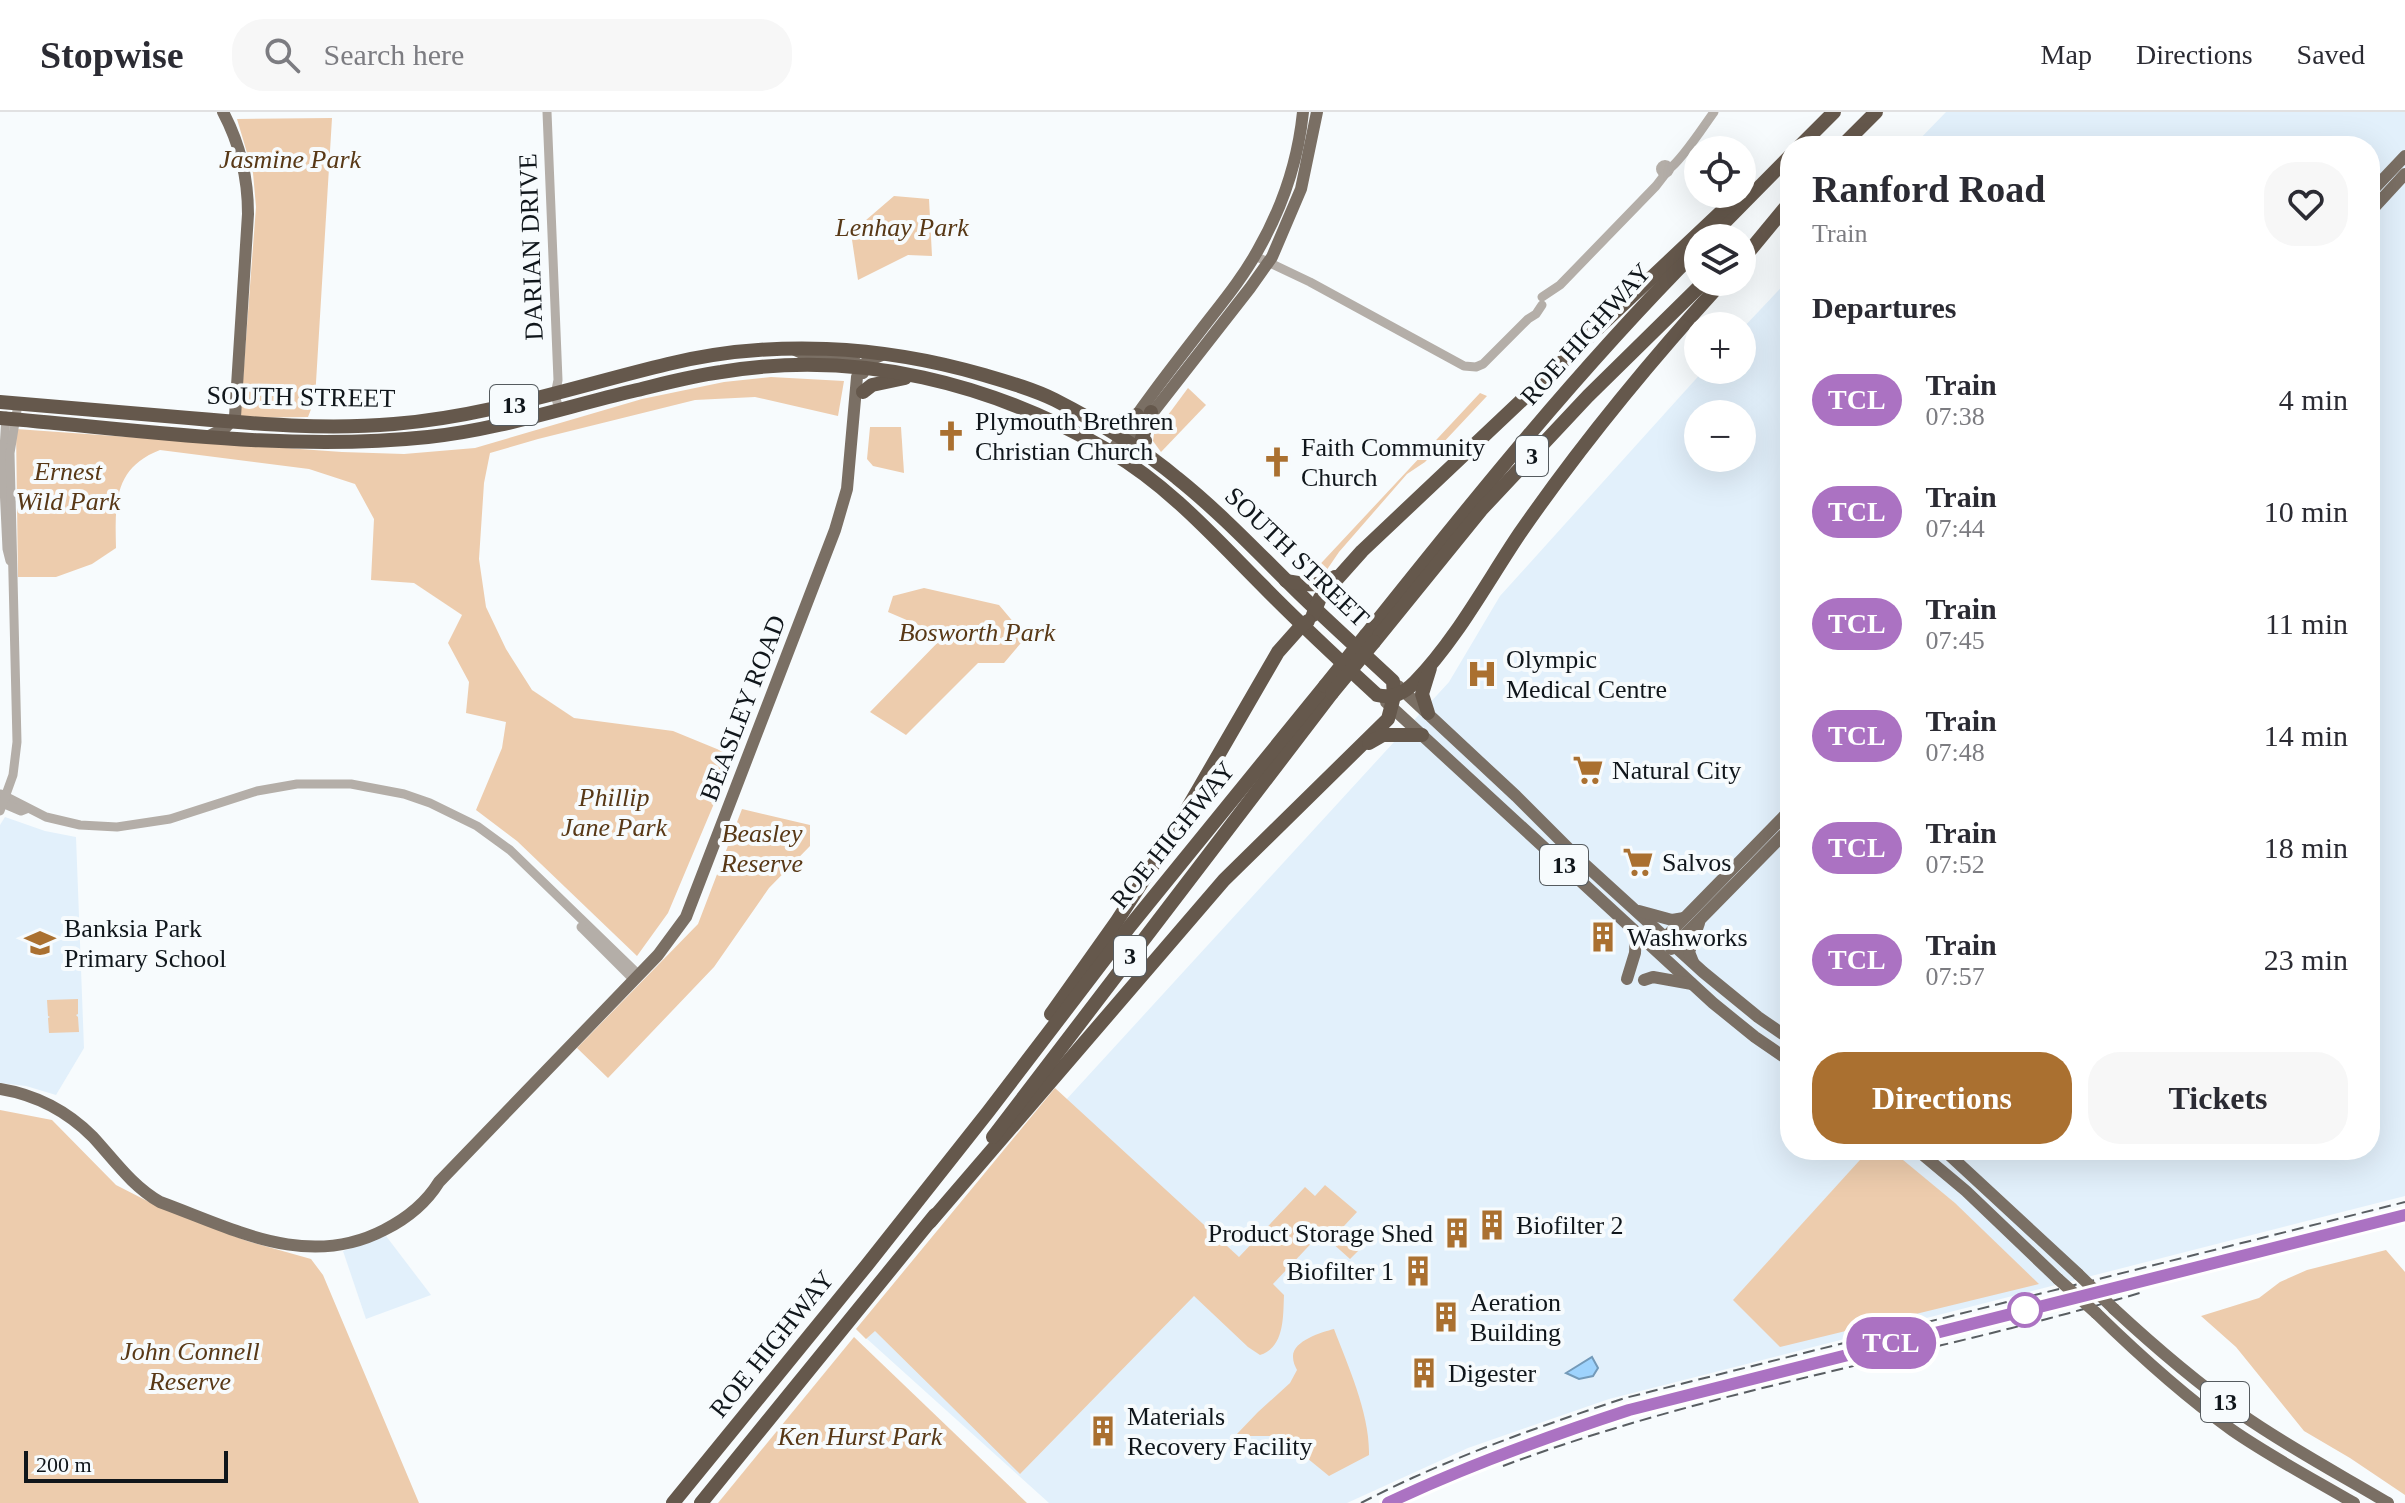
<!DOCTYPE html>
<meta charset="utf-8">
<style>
:root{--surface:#fff;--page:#f7f7f7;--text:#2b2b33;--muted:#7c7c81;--line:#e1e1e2;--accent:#aa7030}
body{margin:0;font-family:Georgia,serif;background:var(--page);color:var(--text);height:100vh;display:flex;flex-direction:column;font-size:30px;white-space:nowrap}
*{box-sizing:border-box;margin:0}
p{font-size:26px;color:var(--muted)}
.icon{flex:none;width:44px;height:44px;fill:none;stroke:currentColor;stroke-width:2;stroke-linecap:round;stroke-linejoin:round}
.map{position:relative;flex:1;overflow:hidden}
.drawer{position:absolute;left:1780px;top:24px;width:600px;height:1024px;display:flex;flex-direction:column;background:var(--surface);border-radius:32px;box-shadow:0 8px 32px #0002}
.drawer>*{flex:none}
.badge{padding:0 16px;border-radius:26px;font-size:28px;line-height:52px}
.buttons{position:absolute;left:1684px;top:24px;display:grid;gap:16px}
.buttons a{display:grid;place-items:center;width:72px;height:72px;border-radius:50%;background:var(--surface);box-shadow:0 8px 32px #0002;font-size:40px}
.scale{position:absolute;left:24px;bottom:20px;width:204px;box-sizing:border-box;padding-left:8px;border:4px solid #10161b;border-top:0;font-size:22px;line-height:28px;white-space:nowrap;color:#10161b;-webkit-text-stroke:6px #f7fbfd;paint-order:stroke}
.map>.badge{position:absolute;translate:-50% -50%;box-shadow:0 0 0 4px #fff}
h2{padding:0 32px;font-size:30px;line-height:72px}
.round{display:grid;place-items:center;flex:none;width:84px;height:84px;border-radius:32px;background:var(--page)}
.summary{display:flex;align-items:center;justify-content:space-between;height:136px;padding:0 32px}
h1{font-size:38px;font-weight:600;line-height:60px}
.button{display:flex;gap:16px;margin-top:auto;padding:16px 32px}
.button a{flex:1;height:92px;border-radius:32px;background:var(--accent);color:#fff;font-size:32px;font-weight:600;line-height:92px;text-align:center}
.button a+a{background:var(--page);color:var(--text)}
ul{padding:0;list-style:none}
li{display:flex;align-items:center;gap:24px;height:112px;padding:0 32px}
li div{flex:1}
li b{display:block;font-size:30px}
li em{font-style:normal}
li .badge{min-width:88px;font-weight:700;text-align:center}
header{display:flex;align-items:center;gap:48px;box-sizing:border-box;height:112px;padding:0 40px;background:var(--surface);border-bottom:2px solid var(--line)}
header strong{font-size:38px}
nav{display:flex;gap:44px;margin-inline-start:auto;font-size:28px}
.search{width:560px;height:72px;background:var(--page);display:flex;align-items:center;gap:20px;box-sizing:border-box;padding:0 28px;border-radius:32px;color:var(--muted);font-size:30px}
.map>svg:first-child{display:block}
.built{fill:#e2f0fb;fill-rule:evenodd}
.green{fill:#edccad}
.water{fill:#9ed3fd;stroke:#739ab9;stroke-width:2}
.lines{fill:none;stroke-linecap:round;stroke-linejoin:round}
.minor{stroke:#b4aea8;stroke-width:9}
.major{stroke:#7a6f64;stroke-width:12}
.highway{stroke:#65584c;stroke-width:14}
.rail{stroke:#595e62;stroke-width:2;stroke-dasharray:12 6;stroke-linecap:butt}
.major-bridge{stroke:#7a6f64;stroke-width:12}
.highway-bridge{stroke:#65584c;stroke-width:14}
.line-casing{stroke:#fff;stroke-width:18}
.line{stroke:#ab72c2;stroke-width:12}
.stop-dot{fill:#fff;stroke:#ab72c2;stroke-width:4}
.labels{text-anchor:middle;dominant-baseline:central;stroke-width:8;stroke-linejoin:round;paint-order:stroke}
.shield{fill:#f7fbfd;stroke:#555b5f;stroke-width:2}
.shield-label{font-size:24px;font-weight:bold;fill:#10161b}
.park-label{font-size:26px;font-style:italic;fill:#583816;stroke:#f7fbfd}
.street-label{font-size:26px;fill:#10161b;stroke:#f7fbfd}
.poi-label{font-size:26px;fill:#10161b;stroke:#f7fbfd;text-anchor:start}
</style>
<header>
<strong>Stopwise</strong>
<div class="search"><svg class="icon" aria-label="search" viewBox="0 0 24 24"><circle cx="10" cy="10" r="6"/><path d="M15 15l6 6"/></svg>Search here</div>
<nav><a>Map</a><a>Directions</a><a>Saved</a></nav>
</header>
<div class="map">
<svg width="2405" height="1391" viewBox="0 0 2405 1391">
<rect width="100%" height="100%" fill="#f7fbfd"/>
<g class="built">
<path d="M1946,0H2405V1084L1609,1287L1468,1336L1347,1391H1049L856,1217L1449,570L1500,484L1704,258H1742V217L1790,166V1038H2370V34H1913ZM1698,302H1742V346H1698Z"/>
<path d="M5,705L45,719L76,725L84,936L56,983L26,974L0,971V713Z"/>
<path d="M386,1124L431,1183L366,1207L343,1139Z"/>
</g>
<g class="green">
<path d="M332,6L315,287L308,305L240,306L256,95L253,61L237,7Z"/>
<path d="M894,84L929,87L932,144L908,143L858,168L851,121Z"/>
<path d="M771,265L844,269L838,304L755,285L695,288L538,327L490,341L484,371L479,447L486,495L506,537L532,578L574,606L673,619L734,644L668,801L637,844L517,729L476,698L502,636L506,610L466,601L469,570L448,531L462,503L414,471L371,468L374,407L355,372L309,357L160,338C113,356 115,393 116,436L92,452L56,465H18L16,317L342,340L404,342L475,336L642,287L724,270Z"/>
<path d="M1188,276L1206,293L1161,340L1153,329L1154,322Z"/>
<path d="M1480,281L1487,284L1425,350L1407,362L1339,440L1326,459L1311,462Z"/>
<path d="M870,315H901L904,361L873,354L867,347Z"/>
<path d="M924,476L999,493L1026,525L1004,551H978L906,623L870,600L944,524L888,500L893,484Z"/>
<path d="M742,697L810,713V734L769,776L714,855L608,966L577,936L698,812Z"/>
<path d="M78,887V902L76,903L78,905L79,920L49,921L48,906L50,905L48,904L47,888Z"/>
<path d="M1055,976L1239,1145L1305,1075L1315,1084L1325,1073L1357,1100L1344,1114L1364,1133L1350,1147L1321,1121L1273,1172L1284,1183C1283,1204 1285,1235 1260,1243L1248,1235L1194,1184L1020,1362L875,1219L866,1227L856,1217Z"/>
<path d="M0,998L52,1008L116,1073L159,1095L247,1129L311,1147L323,1163L419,1391H0Z"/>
<path d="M1869,1038H1891L1955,1091L2039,1172L1780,1235L1733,1188Z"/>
<path d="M2386,1138L2405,1160V1383L2350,1346L2304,1319L2236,1235L2201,1204L2259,1186L2280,1170L2307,1158Z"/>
<path d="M1334,1217C1348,1254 1370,1302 1369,1343L1329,1364L1280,1324H1235L1258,1300L1290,1271L1297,1258C1295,1254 1293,1250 1293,1245C1292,1229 1322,1220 1334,1217Z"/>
<path d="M854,1225L1027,1391H718Z"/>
</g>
<path class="water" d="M1592,1245L1598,1256L1593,1264L1579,1267L1566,1261Z"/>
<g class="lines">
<g class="minor">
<path d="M547,0L558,268L555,283L559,297"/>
<circle cx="1665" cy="57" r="4.5"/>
<path d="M1669,57C1682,48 1703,15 1714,0"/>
<path d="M1255,144L1310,170L1464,254L1476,255L1483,252L1528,207L1536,202L1542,193"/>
<path d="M1542,185L1560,173L1656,74L1666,61"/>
<path d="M6,304L3,354L7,437L10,449"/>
<path d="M1,682L46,705L80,713L117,715L170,707L257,679L297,672H351L404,682L430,691L477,714L510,738L639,863"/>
<path d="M0,690L21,699L26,697"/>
<path d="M0,699L13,663L17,630L10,341L18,292"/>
<path d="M581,815L634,868"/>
</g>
<g class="major">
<path d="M2370,81L2405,44"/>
<path d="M2370,100L2405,62"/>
<path d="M795,238C801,241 808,244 815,245C833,247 856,240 863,261"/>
<path d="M209,324L225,316L235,305L248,102C248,66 240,32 223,0"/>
<path d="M1111,341C1139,298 1170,258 1201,218C1221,192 1242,167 1258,138C1282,96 1298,49 1303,0"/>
<path d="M1118,345L1250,176L1272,145L1301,77L1317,0"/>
<path d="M1398,574L1516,684L1580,748L1703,860L1758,905L1790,927"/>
<path d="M1386,590L1713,891L1755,925L1790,949"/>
<path d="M1639,799L1672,808L1684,806"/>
<path d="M1661,830L1790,698"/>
<path d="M1671,837L1790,716"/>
<path d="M1693,850L1689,840L1699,811"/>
<path d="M1627,867L1635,841L1636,820"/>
<path d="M1644,868L1653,865L1692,872"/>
<path d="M0,977C37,983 67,999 93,1025C115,1049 132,1074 160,1090C234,1117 307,1158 384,1118C406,1107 426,1091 439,1070L658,843L686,805L835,418L847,377L857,265L867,249L885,242"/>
<path d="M1917,1038L1966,1079L2058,1167"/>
<path d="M1944,1038L2078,1162"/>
<path d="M2114,1197C2155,1235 2196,1270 2241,1302C2288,1335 2339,1362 2388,1391"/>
<path d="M2096,1201C2139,1243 2183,1283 2232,1318C2271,1345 2313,1367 2354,1391"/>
</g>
<g class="highway">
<path d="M1800,34L1834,0"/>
<path d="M1842,34L1876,0"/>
<path d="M1709,126L1790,44"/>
<path d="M1742,148L1790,90"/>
<path d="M863,280L872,273L905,266"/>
<path d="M0,290C63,295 126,301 189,306C257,312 326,318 394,312C490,304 576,274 668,252C772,227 881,233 984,263C1008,270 1033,277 1055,288C1098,310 1140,335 1177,366C1222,402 1262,445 1304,486C1333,514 1363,541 1393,569L1394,584L1388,607L1224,768L930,1110"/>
<path d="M0,306C142,318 285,340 428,325C497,318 565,295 633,279C662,272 691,264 721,260C859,237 992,271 1111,340C1170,375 1215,426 1263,474C1300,512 1338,547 1377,583C1393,587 1404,581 1415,570C1456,528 1487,470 1520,421C1581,333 1650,249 1722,170"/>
<path d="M1100,311H1118L1137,303"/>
<path d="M1149,345L1143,332L1145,329L1142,326L1151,300"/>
<path d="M1286,469C1305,472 1319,476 1335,465"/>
<path d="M1313,503L1320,486L1362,439L1740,82"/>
<path d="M1366,523C1472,390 1578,258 1698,137"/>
<path d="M1374,530L1481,398L1588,284L1704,170"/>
<path d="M1428,601L1422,582L1430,556"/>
<path d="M1369,631L1383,623H1422"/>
<path d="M1051,902L1117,809L1168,730L1278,540L1302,513L1308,509"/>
<path d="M993,1025L1332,581"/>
<path d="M673,1391L867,1153L988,1000L1130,814L1325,574"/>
<path d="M701,1391L935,1103"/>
</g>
<g class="rail">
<path d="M2044,1193L2405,1103"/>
<path d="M1503,1354C1710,1276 1931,1244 2143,1180"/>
<path d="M1361,1391C1445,1347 1535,1316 1625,1286L2405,1090"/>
<path d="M1388,1391L1437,1368L1532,1330L1629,1298L1893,1231"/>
</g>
<g class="major-bridge">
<path d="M2078,1162L2114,1197"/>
<path d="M2058,1167L2096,1201"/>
</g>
<g class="highway-bridge">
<path d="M1325,574L1366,523"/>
<path d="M1332,581L1374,530"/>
</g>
</g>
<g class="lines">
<g class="line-casing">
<path id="line" d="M1388,1391C1466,1354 1546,1325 1629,1298L2405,1103"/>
</g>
<use href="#line" class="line"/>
</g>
<defs>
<g id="church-bare" transform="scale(2.4)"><path d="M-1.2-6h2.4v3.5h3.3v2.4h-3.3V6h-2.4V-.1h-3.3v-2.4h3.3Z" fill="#aa7030" stroke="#f7fbfd" stroke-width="2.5" paint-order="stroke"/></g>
<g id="hospital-bare" transform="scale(2.4)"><path d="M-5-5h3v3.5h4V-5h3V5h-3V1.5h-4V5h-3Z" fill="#aa7030" stroke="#f7fbfd" stroke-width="2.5" paint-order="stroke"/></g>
<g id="supermarket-bare" transform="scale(2.4)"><path d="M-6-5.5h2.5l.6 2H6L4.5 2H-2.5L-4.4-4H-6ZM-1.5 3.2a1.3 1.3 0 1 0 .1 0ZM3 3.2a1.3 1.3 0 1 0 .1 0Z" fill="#aa7030" stroke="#f7fbfd" stroke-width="2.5" paint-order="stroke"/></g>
<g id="building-bare" transform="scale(2.4)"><path d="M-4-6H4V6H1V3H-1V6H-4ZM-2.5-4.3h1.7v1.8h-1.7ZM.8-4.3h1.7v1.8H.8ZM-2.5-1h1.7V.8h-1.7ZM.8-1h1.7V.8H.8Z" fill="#aa7030" stroke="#f7fbfd" stroke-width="2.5" paint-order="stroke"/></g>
<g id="school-bare" transform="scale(2.4)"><path d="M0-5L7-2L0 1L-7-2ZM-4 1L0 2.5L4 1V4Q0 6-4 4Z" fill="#aa7030" stroke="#f7fbfd" stroke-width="2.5" paint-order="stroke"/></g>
</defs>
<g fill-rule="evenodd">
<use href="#church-bare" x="951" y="324"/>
<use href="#church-bare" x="1277" y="350"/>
<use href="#hospital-bare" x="1482" y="562"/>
<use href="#supermarket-bare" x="1588" y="658"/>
<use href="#supermarket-bare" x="1638" y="750"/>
<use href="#building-bare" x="1603" y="825"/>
<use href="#school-bare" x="40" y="831"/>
<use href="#building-bare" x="1492" y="1113"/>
<use href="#building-bare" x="1457" y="1121"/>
<use href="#building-bare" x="1418" y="1159"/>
<use href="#building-bare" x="1446" y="1205"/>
<use href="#building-bare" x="1424" y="1261"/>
<use href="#building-bare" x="1103" y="1319"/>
</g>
<circle class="stop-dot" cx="2025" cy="1198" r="16"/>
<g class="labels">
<g class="shield">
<rect x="490" y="273" width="48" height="40" rx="6"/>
<rect x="1516" y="324" width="32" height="40" rx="6"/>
<rect x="1540" y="733" width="48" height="40" rx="6"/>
<rect x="1114" y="824" width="32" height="40" rx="6"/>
<rect x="2201" y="1270" width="48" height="40" rx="6"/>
</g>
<g class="shield-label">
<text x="514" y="293">13</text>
<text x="1532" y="344">3</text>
<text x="1564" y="753">13</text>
<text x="1130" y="844">3</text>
<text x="2225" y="1290">13</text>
</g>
<g class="park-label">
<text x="290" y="47">Jasmine Park</text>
<text x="902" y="115">Lenhay Park</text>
<text x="68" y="359">Ernest<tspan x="68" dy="30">Wild Park</tspan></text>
<text x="977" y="520">Bosworth Park</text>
<text x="614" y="685">Phillip<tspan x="614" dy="30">Jane Park</tspan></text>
<text x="762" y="721">Beasley<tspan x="762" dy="30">Reserve</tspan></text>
<text x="190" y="1239">John Connell<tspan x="190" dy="30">Reserve</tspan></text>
<text x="860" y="1324">Ken Hurst Park</text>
</g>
<g class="street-label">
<text transform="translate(531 135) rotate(-92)">DARIAN DRIVE</text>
<text transform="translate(1586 222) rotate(-48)">ROE HIGHWAY</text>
<text transform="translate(301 285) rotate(1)">SOUTH STREET</text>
<text transform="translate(1297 445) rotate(44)">SOUTH STREET</text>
<text transform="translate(743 596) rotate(-69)">BEASLEY ROAD</text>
<text transform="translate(1173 723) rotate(-51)">ROE HIGHWAY</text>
<text transform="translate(772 1232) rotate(-51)">ROE HIGHWAY</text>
</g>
<g class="poi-label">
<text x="975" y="309">Plymouth Brethren<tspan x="975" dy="30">Christian Church</tspan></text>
<text x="1301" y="335">Faith Community<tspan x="1301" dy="30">Church</tspan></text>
<text x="1506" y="547">Olympic<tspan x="1506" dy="30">Medical Centre</tspan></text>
<text x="1612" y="658">Natural City</text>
<text x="1662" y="750">Salvos</text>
<text x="64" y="816">Banksia Park<tspan x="64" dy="30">Primary School</tspan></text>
<text x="1627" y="825">Washworks</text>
<text x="1516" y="1113">Biofilter 2</text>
<text x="1433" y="1121" text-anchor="end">Product Storage Shed</text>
<text x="1394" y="1159" text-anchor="end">Biofilter 1</text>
<text x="1470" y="1190">Aeration<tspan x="1470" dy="30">Building</tspan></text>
<text x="1448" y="1261">Digester</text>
<text x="1127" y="1304">Materials<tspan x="1127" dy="30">Recovery Facility</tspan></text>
</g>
</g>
</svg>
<div class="buttons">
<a><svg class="icon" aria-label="locate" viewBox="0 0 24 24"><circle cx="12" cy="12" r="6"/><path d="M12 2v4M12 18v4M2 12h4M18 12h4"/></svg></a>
<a><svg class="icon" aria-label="layers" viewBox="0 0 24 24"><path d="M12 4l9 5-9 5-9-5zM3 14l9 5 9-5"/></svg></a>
<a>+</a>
<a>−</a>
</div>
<div class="scale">200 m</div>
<b class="badge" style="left:1891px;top:1231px;background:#ab72c2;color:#fff">TCL</b>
<section class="drawer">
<div class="summary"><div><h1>Ranford Road</h1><p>Train</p></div><a class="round"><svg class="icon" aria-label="heart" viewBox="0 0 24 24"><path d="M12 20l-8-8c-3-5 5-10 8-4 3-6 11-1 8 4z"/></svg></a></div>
<h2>Departures</h2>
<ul>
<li><span class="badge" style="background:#ab72c2;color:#fff">TCL</span><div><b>Train</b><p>07:38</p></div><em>4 min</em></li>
<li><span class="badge" style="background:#ab72c2;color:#fff">TCL</span><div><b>Train</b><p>07:44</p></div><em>10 min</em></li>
<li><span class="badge" style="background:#ab72c2;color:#fff">TCL</span><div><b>Train</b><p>07:45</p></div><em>11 min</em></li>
<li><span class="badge" style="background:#ab72c2;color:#fff">TCL</span><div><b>Train</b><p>07:48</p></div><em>14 min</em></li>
<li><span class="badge" style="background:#ab72c2;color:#fff">TCL</span><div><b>Train</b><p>07:52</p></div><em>18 min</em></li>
<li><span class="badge" style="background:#ab72c2;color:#fff">TCL</span><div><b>Train</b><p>07:57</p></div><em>23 min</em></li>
</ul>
<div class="button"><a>Directions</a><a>Tickets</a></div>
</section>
</div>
